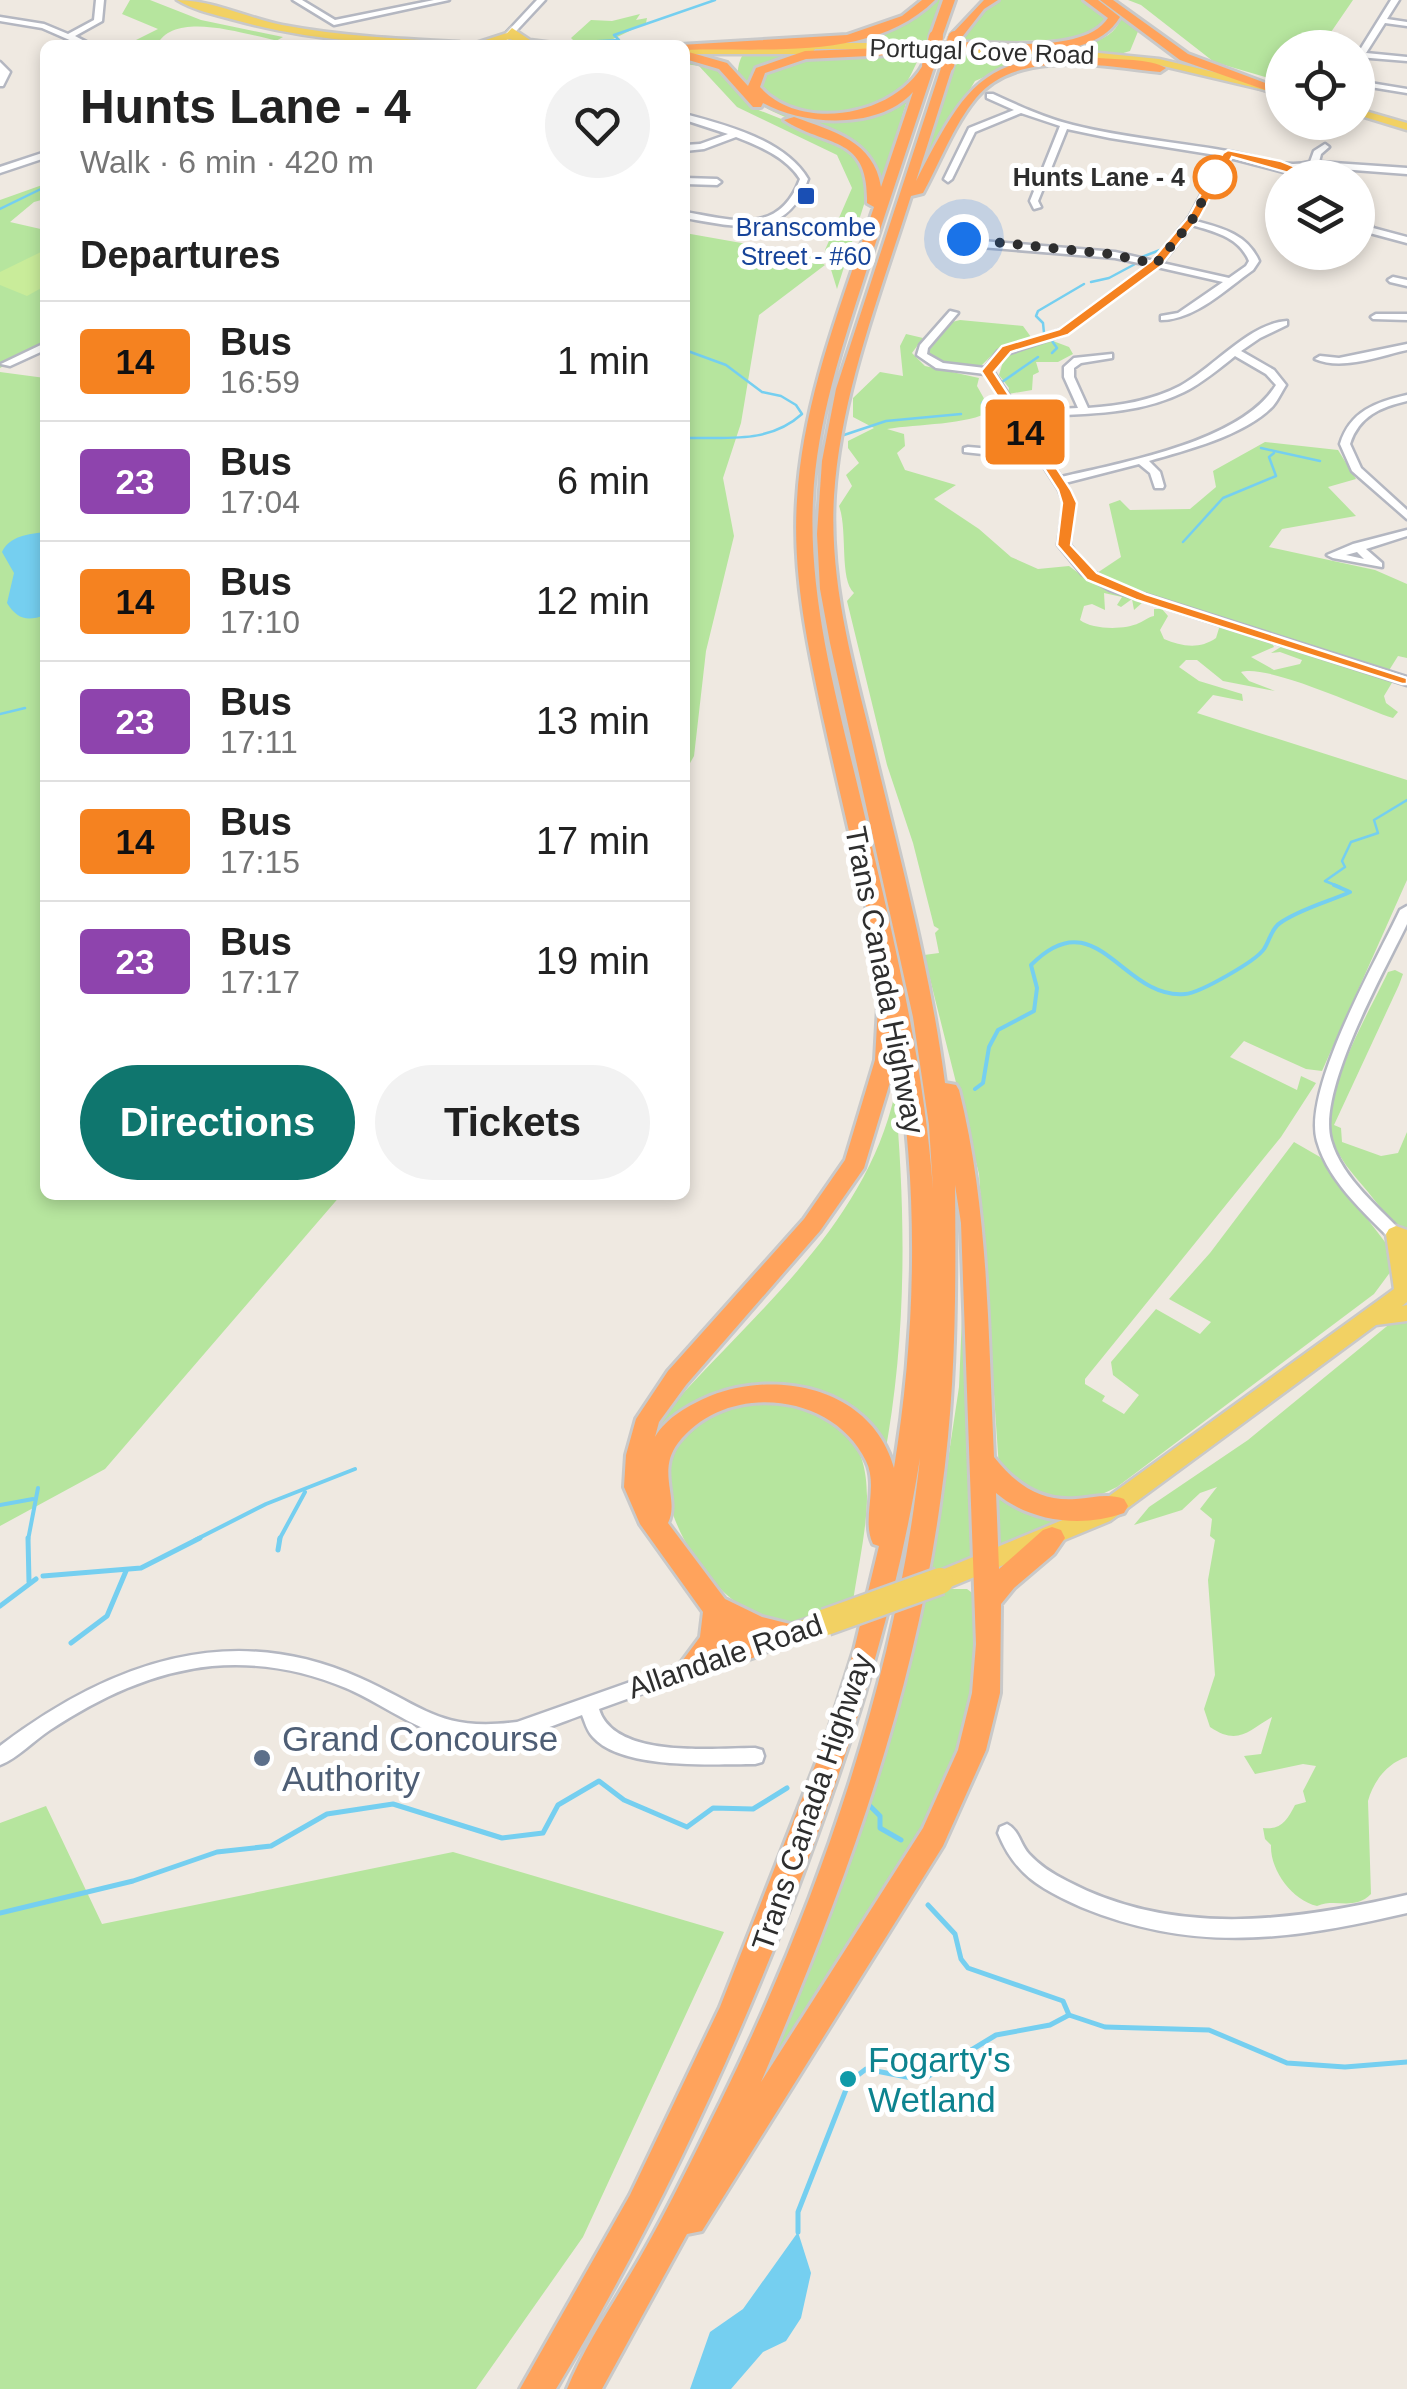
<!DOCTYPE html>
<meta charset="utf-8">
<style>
:root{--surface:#fff;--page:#f2f2f2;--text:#222;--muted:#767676;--line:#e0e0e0;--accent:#0f766e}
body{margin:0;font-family:Helvetica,sans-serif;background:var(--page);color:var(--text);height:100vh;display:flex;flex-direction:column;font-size:38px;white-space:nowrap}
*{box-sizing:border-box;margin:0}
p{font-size:32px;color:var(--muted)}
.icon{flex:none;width:55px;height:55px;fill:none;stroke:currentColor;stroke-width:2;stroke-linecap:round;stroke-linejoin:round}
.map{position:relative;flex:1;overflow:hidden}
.details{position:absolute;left:40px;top:40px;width:650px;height:1160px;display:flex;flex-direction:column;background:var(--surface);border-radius:15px;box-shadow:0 5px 15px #0003}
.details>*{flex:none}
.badge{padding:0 20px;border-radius:8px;font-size:35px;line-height:65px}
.fabs{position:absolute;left:1265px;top:30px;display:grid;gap:20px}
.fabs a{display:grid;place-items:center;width:110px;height:110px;border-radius:50%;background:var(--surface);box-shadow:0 5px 15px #0003;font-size:50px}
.you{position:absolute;width:50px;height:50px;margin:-25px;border:8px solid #fff;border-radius:50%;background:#1a73e8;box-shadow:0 0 0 15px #1a73e833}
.map>.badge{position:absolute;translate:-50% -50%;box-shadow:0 0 0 5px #fff}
h2{padding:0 40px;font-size:38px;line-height:90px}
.round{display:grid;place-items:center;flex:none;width:105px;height:105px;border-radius:52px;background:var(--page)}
.headline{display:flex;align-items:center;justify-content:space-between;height:170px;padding:0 40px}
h1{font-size:48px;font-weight:700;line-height:75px}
.action{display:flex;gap:20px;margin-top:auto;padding:20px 40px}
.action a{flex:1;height:115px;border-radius:60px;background:var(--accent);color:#fff;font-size:40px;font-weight:700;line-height:115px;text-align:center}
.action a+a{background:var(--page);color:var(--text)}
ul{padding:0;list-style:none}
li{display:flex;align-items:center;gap:30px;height:120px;padding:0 40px;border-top:2px solid var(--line)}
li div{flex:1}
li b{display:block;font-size:38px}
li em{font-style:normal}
li .badge{min-width:110px;font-weight:700;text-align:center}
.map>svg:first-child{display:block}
.green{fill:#b6e59e}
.pitch{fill:#c9ec9a}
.water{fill:#75cff0}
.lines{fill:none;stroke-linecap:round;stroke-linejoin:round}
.stream-far2{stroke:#75cff0;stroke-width:2.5}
.stream-far1{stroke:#75cff0;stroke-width:4}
.stream{stroke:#75cff0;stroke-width:5}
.minor-casing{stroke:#b4b7c1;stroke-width:5}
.major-casing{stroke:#c9c9c9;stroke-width:5}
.highway-casing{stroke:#c9c9c9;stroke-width:6}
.minor{fill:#fff;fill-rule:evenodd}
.major{fill:#f2d163;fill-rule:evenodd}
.highway{fill:#ffa35c;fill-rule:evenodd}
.major-bridge-casing{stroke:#c9c9c9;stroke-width:31;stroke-linecap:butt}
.highway-bridge-casing{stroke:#c9c9c9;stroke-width:16;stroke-linecap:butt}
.major-bridge{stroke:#f2d163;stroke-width:26}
.highway-bridge{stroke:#ffa35c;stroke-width:14}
.line{fill:#f58220;stroke:#fff;stroke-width:2.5}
.walk{stroke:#2e2e2e;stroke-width:10;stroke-dasharray:0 18}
.stop-dot{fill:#fff;stroke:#f58220;stroke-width:5}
.transit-dot{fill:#1a4fb4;stroke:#fff;stroke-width:4}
.service-dot{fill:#5c6f8a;stroke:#fff;stroke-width:4}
.culture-dot{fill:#0f9aa8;stroke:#fff;stroke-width:4}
.labels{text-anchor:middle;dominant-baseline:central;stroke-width:10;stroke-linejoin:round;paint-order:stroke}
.far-street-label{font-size:25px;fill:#2e2e2e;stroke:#fff}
.far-stop-label{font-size:25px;font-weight:bold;fill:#2e2e2e;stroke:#fff;text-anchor:end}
.far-transit-label{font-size:25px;fill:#164399;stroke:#fff}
.street-label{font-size:30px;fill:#2e2e2e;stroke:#fff}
.near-service-label{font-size:35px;fill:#4e5e75;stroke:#fff;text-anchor:start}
.near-culture-label{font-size:35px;fill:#0d838f;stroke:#fff;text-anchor:start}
</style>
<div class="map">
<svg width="1407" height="2389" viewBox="0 0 1407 2389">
<rect width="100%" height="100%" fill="#efe9e1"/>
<g class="green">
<path d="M130,0H150L201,20L283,37L269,45L274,40C244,34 174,10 157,45H126L158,29L122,14Z"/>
<path d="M934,0H942L926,43L804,45C849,38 901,37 934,0Z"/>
<path d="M995,0H1084L1109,17L1107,25L1077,39L961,43L974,15Z"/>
<path d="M1095,0H1102L1139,29L1130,51L1120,54L1022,46C1052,45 1105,53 1120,21L1111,9Z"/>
<path d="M1128,0H1353L1329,35L1315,38L1319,41L1316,47L1282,48V82L1214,62L1141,5Z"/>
<path d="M640,14L636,20L647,18L646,23L611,40L562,43L573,40L571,38L591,20L612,21Z"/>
<path d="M809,53L783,57L753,72L749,88C767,117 824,122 855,115C873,111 892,101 909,94L882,181C877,165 867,153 853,144C823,125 713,110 743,54Z"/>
<path d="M845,54H921C915,65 910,79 902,89C870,129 793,115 758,89L759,76L779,62Z"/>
<path d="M957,54L1078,59L1015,64L975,81L912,185Z"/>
<path d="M685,56L719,66L751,107L829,138L863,163L868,192L837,289L825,250L852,188L837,155L737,107L699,66L685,64Z"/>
<path d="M45,184V199L34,202L10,222L45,230V343L0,368V200Z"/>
<path d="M685,233L810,255L825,265L759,315L741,423L723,478L734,536L706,651L694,756L685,772Z"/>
<path d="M960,320L1023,326L1031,337L998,349L981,366L943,365L926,354L952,322Z"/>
<path d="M906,334L923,338L912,353L925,366L979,378L977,386L991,411C968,425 917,424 887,429L904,434L905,446L897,453L905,470L956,485L934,499L979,529L1011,557L1038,569L1069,566L1092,583L1143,602L1134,610L1132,599L1121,607L1117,605L1122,597L1104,593L1105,610L1092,604L1084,606L1080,620C1093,630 1125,630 1139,623C1144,621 1148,617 1154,616V609H1162L1168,616L1160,630L1164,639C1181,646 1199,650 1216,638L1220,625L1272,643L1274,647L1251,657L1274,670L1300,664L1302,660L1280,652L1271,653L1284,645L1393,681L1384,696L1386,703L1398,712L1393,718C1362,708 1269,664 1241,672L1249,681L1275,691L1223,681L1197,660H1186L1179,667L1199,681L1242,694L1243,701L1213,695L1197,713L1407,780V880L1322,1071L1306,1069L1244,1041L1230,1057L1297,1090L1301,1076L1316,1083L1281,1137L1085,1379V1384L1105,1396L1102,1401L1124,1414L1139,1395L1113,1375L1111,1362L1156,1309L1200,1334L1211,1322L1169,1299L1210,1253L1294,1142L1320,1157L1385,1242L1393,1254L1394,1267L1374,1294L1117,1487C1060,1516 1046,1502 999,1468L979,1174L924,955L939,953L935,933L939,929L934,926L913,843L887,765L847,601L854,593C839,579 848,530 839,506L852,486L846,475L859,463L848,448V441L874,428L853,417V398L880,372L903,376L900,346Z"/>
<path d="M1053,341L1069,347L1073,354L1058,362H1036L1039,372L1033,375L1032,390L1008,394L1009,388L999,375L1004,358L1026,346Z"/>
<path d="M0,372L45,378V1195H341L105,1469L0,1526Z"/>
<path d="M1265,442L1338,450L1356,479L1328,487L1356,516L1282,529L1269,547L1375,570L1407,584V658L1398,656L1388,672L1141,594L1097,573L1121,557L1109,504L1120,500L1130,510L1190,509L1216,487L1213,471Z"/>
<path d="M1395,970L1403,974L1399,985L1334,1125L1341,1128L1342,1142L1381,1156L1398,1153L1407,1132V1230C1389,1221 1376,1201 1363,1186C1352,1173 1338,1157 1333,1141C1319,1095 1368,1015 1388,972Z"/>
<path d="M895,1093C906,1216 907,1337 884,1459C870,1441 856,1420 840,1404C825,1390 809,1388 790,1387C732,1382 689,1393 651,1438L661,1418C748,1317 865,1229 895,1093Z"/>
<path d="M958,1179L967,1218L976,1551L965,1561L931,1573L959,1387L963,1293Z"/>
<path d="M1407,1316V1757C1387,1763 1373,1782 1368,1801L1371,1894C1354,1911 1336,1898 1317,1906C1292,1900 1270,1870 1271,1845L1265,1839L1263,1828C1282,1830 1287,1820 1295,1805L1306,1802L1303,1791L1316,1766L1303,1764L1255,1774L1244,1756L1261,1754L1272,1717C1248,1731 1238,1746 1210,1727L1204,1709L1215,1675L1208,1580L1215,1540L1210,1536L1212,1519L1200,1509L1217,1487L1200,1493L1182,1510L1134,1525L1149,1507L1248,1440L1392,1322Z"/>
<path d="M768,1399C898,1418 868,1504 853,1601C832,1608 802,1625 780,1623C718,1616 635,1495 678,1438C700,1410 736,1406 768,1399Z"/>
<path d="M994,1485L1076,1514L996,1549Z"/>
<path d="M947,1589H967L975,1595L979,1694L943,1799L773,2073L769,2069L771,2063L899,1708L919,1600Z"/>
<path d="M46,1806L102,1924L453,1852L724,1932L583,2237L476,2389H0V1823Z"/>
</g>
<path class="pitch" d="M45,250V286L27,296L0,285V272Z"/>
<g class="water">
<path d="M45,532V615C27,622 17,619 7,603L14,573L2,552C9,536 29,534 45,532Z"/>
<path d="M798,2232L811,2273L801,2318L786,2341L763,2352L731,2389H690L710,2332L743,2309Z"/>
</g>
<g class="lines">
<g class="stream-far2">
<path d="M583,42L619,40L614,35L715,0"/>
<path d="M0,209L45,187"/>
<path d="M1142,257L1160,250"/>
<path d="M1091,282L1109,278L1137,263"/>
<path d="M1044,333L1043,323L1036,316L1038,311L1084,284"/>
<path d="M1052,341L1057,348L1052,353"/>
<path d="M685,350L726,365L762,392L781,396L796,405L802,414C769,444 727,437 685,438"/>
<path d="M1002,382L1038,357"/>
<path d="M982,403L988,398"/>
<path d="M844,435L886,421L961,414"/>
<path d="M1261,448L1320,461"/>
<path d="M1183,542L1223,498L1276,476L1269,457L1274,453"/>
<path d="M0,714L25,708"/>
<path d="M1340,887L1325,881L1345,867L1342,861L1351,842L1378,833L1374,820L1407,800"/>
</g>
<g class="stream-far1">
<path d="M975,1089L983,1083L989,1047L998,1030L1034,1011L1037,988L1031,965C1097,898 1122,1000 1185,994C1200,993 1256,961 1264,949C1270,940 1271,929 1280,923C1300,909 1328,902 1350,892L1334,885"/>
<path d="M0,1505L33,1499"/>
<path d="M28,1540L38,1488"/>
<path d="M195,1540L266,1504L355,1469"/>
<path d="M279,1540L305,1492"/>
</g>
<g class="stream">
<path d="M28,1538L29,1582"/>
<path d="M278,1550L280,1538"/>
<path d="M43,1576L141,1568L200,1538"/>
<path d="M0,1606L36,1579"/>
<path d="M71,1643L107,1616L126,1571"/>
<path d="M866,1802L880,1816V1828L901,1840"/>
<path d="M928,1905L955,1934L961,1959L968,1968L1063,2001L1069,2015L1105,2027L1209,2030L1287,2063L1345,2067L1407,2062"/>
<path d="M0,1913L133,1881L217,1852L271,1846L327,1814L393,1804L502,1838L543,1833L558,1805L599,1781L624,1800L687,1827L713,1808L753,1809L787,1788"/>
<path d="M798,2232V2212L849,2082L866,2069L922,2080L996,2035L1050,2025L1069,2015"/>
</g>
<g class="minor-casing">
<g id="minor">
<path d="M96,0H104L102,21L75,36L92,45H81L42,28L0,21V17L44,24L68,34L94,20Z"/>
<path d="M293,0H302L335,20L434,0H449L334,25Z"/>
<path d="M537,0H545L503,45H495Z"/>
<path d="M1391,0H1399L1387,19L1407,22V26L1385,23L1366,53L1407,57V61L1358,57V53Z"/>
<path d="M0,62L10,72L3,86H0Z"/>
<path d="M1358,81L1407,89V93L1358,85Z"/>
<path d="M987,94H993C1019,106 1045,118 1073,125C1124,138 1177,142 1227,151C1255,155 1281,169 1310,162L1314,151L1325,144L1329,147L1321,154L1319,162L1407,168V174L1314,167L1301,170L1322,178H1307L1230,158L1196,221C1222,228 1247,234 1259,261L1253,270C1226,289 1195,320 1161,320V316L1178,313L1223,282L1157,267L1066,334L1004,355L993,371L1019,411L1078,408L1064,377V367L1074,358L1112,354V358L1081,363L1074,368V377L1088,408C1119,406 1151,401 1180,386C1213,368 1250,323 1287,321V325L1260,338L1241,351L1274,370L1286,385C1282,391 1278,400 1273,406C1246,435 1187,450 1149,461L1160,472L1164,486L1163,488H1155L1150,473L1139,464L1065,483L1074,503L1070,545L1090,570L1118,586L1407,677V685L1110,590L1082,574L1058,545L1064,503L1059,490L1033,450L992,455L964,452V448L968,447L992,449L1030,444L1013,418L1008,415L1010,413L985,374L936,368L917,355L920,345L950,311L958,313L928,348L927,354L943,363L985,368L998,351L1060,330L1148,265L1115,258L981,247L961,241V237L982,241L1115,252L1154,261L1190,216L1222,156L1110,138L1067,129L1038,201L1041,207L1034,209L1030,201L1060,126L1021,113L975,132L952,179L948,182L944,179L969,128L1014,110L987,98ZM1192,225C1215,232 1239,237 1249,261L1246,266L1229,278L1162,263ZM1235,356L1266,374L1276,385C1241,442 1123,462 1061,477L1023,417C1077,413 1134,417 1184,392C1202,383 1219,369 1235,356Z"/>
<path d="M685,114C726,125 785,140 808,179C787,241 737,227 685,218V212C733,220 779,236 800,179C786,157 759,146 736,137L704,149L685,151V145L700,144L728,134L685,120Z"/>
<path d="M45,152V158L0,173V167Z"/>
<path d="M685,178L717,179L721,182L717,185L685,184Z"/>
<path d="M1358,200L1362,203L1373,228L1407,237V243L1366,232L1358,213Z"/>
<path d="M1393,277L1407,280V286L1390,282L1388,280Z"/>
<path d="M1376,314H1407V320L1373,319L1371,317Z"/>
<path d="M45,343V350L10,366L1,364Z"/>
<path d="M1407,344V350C1379,356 1342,371 1315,359L1320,356L1339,358Z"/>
<path d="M1407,395V401C1381,407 1359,416 1350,444L1361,468L1407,510V519L1352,471L1340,444C1350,411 1376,402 1407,395Z"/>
<path d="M1407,530V536L1366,549L1382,563V567L1333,558L1327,555L1353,544ZM1357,552L1364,559L1346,555Z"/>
<path d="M1407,906V924C1384,972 1317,1090 1331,1140C1342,1179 1381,1209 1407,1237V1253L1402,1251C1372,1219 1329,1185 1317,1141C1302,1090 1377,959 1400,910Z"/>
<path d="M746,1641L752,1644L755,1649L752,1654L599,1709C614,1759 713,1748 755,1748L762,1750L764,1756L762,1762L755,1764C713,1764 622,1770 593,1737C587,1731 585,1722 582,1715C546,1728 511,1744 472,1741C424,1738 388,1706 346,1688C304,1670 257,1662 212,1666C152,1672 99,1698 50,1730C33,1741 18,1758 0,1765V1746C108,1664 229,1619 360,1678C425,1707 440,1732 517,1722Z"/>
<path d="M1007,1824C1019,1830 1020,1844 1029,1854C1040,1866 1053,1874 1067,1881C1175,1938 1293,1921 1407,1895V1913C1291,1940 1195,1954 1081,1907C1041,1889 1015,1875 998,1833L1000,1827Z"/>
</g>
</g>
<g class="major-casing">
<g id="major">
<path d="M177,0C211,0 248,18 282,25C340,36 400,39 459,42L464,45C387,45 310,41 235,20C216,15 193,10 177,0Z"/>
<path d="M512,28L530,40L569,45H524L510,39L487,45H470L507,33Z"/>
<path d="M799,43H970L974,47L1024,49L1029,46L1159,59L1282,88V94L1159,65L1046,54L955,53L950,49H815L811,54H685V48H795Z"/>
<path d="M1358,109L1407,123V130L1358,115Z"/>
<path d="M1396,1226L1407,1230V1302L1402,1306L1407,1305V1321L1376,1325L1110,1521L948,1588L940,1591L932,1588L928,1581L932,1574L1094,1507L1394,1289L1386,1234L1389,1229Z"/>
<path d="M826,1612L834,1615L838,1622L834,1629L746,1659L738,1656L734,1649L738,1642Z"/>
</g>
</g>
<g class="highway-casing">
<g id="highway">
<path d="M922,0H935C873,62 765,47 685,50V45H680L847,35L902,16Z"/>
<path d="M943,0H955L942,37L936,41L930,37Z"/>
<path d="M984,0H998L984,9L959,41H951V35Z"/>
<path d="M1084,0H1098L1120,17C1092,64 1009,50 962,50L956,46L962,42C999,43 1086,53 1108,18Z"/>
<path d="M1100,0H1113L1188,54L1281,89L1271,92L1180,60Z"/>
<path d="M907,47L913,51L911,54L806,59L765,73L760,87C802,134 899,115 925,61L935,64C912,133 889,203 866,272C842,346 817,421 813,499C808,599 837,700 860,796C891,927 923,1055 933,1189L929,1125L913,1017L830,643L820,589L817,534L822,461L836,389L943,62L953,65L916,181C965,87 982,51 1098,58C1118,60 1149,58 1166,68L1160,72C1103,66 1017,48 976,98C953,126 940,162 923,193L911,196C880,294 841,392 834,496C829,581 852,661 872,742C899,855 930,968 945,1083L956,1085L959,1090C989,1210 988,1334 994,1457C1015,1484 1041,1502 1076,1499C1093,1498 1108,1493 1124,1499L1128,1506L1124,1513C1082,1528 1030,1522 996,1493L999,1569L1043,1530L1052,1527L1061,1530L1065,1538L1054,1554L1014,1588L1001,1604L1000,1693L986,1750L943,1846L702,2231L687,2234L602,2389H567C586,2343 616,2300 641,2256C670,2206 695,2153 721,2101C816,1909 898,1672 920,1458C895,1614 849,1753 793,1900C727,2070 650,2233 556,2389H520L630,2195L720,2007L827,1735L854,1650L879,1546L873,1544C861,1519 879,1487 866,1461C833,1392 726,1381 678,1443C656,1472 680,1499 668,1523L725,1599L762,1617L798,1626L802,1634L798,1642L789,1645L752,1636L759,1649L755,1657C740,1663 735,1655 726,1642C717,1659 701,1684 681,1676L677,1668L700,1637L703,1612L640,1524L624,1487L626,1455L636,1419L668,1371L804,1219L845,1160L875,1060L878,1007L886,1000C868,908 845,817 825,726C809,652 792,576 797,500C803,399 842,302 874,207L867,203C869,134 826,148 784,120L794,117C833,131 874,141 881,187L913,92C879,130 804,126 763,103L761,107H753L719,69L685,59V51L727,63L748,86L756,68L805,51ZM897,1059C919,1192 916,1334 894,1468C872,1388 778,1369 710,1396C689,1405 667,1417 655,1437L659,1422L686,1385L820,1231L864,1168ZM955,1185L961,1223L976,1644L972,1693L958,1750L923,1828L761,2082C842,1894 914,1700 941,1496C956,1392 956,1290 955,1185Z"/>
</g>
</g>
<use href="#minor" class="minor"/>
<use href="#major" class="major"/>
<use href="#highway" class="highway"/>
<g class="major-bridge-casing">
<path id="major-bridge" d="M826,1622L940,1581"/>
</g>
<g class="highway-bridge-casing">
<g id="highway-bridge">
<path d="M929,64L936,37"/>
<path d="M947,65L955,38"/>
</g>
</g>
<use href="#major-bridge" class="major-bridge"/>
<use href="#highway-bridge" class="highway-bridge"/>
</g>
<path class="line" d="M1228,150L1281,161L1323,178L1317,181L1232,157L1200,217L1160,267L1068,335L1011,352L994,372L1071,490L1077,503L1071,545L1097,573L1146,594L1407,678V684H1402L1136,600L1087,580L1057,545L1062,503L1058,490L981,371L1002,346L1059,329L1151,261L1189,216L1223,153Z"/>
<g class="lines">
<path class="walk" d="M964,239L1110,254L1156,264L1191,222L1215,177"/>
</g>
<circle class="stop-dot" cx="1215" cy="177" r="20"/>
<rect class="transit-dot" x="796" y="186" width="20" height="20" rx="5"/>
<circle class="service-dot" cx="262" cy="1758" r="10"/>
<circle class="culture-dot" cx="848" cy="2079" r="10"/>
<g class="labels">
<g class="far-street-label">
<text transform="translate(982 51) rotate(2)">Portugal Cove Road</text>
</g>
<g class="far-stop-label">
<text x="1185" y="177">Hunts Lane - 4</text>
</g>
<g class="far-transit-label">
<text x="806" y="227">Branscombe<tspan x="806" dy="29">Street - #60</tspan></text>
</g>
<g class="street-label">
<text transform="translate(885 980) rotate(79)">Trans Canada Highway</text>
<text transform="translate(725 1656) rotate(-19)">Allandale Road</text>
<text transform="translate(812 1802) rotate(-71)">Trans Canada Highway</text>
</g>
<g class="near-service-label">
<text x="282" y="1738">Grand Concourse<tspan x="282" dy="40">Authority</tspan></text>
</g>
<g class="near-culture-label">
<text x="868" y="2059">Fogarty's<tspan x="868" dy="40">Wetland</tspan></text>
</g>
</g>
</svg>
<div class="fabs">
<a><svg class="icon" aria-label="locate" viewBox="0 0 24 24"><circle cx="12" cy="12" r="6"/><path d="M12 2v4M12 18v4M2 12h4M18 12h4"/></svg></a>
<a><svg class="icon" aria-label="layers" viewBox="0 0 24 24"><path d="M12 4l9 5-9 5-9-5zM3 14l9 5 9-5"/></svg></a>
</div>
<div class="you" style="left:964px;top:239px"></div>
<b class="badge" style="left:1025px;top:432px;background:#f58220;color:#111">14</b>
<section class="details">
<div class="headline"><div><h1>Hunts Lane - 4</h1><p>Walk · 6 min · 420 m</p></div><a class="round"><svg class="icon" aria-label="heart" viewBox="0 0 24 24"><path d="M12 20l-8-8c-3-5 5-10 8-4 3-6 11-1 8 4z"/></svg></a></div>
<h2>Departures</h2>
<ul>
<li><span class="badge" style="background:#f58220;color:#111">14</span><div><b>Bus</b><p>16:59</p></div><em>1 min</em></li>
<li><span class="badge" style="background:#8e44ad;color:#fff">23</span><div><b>Bus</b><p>17:04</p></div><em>6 min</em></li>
<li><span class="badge" style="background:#f58220;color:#111">14</span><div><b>Bus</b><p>17:10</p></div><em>12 min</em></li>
<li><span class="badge" style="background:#8e44ad;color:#fff">23</span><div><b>Bus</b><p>17:11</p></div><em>13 min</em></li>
<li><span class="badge" style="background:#f58220;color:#111">14</span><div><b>Bus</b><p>17:15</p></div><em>17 min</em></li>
<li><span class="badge" style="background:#8e44ad;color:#fff">23</span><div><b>Bus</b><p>17:17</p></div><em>19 min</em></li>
</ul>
<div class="action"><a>Directions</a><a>Tickets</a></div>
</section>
</div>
